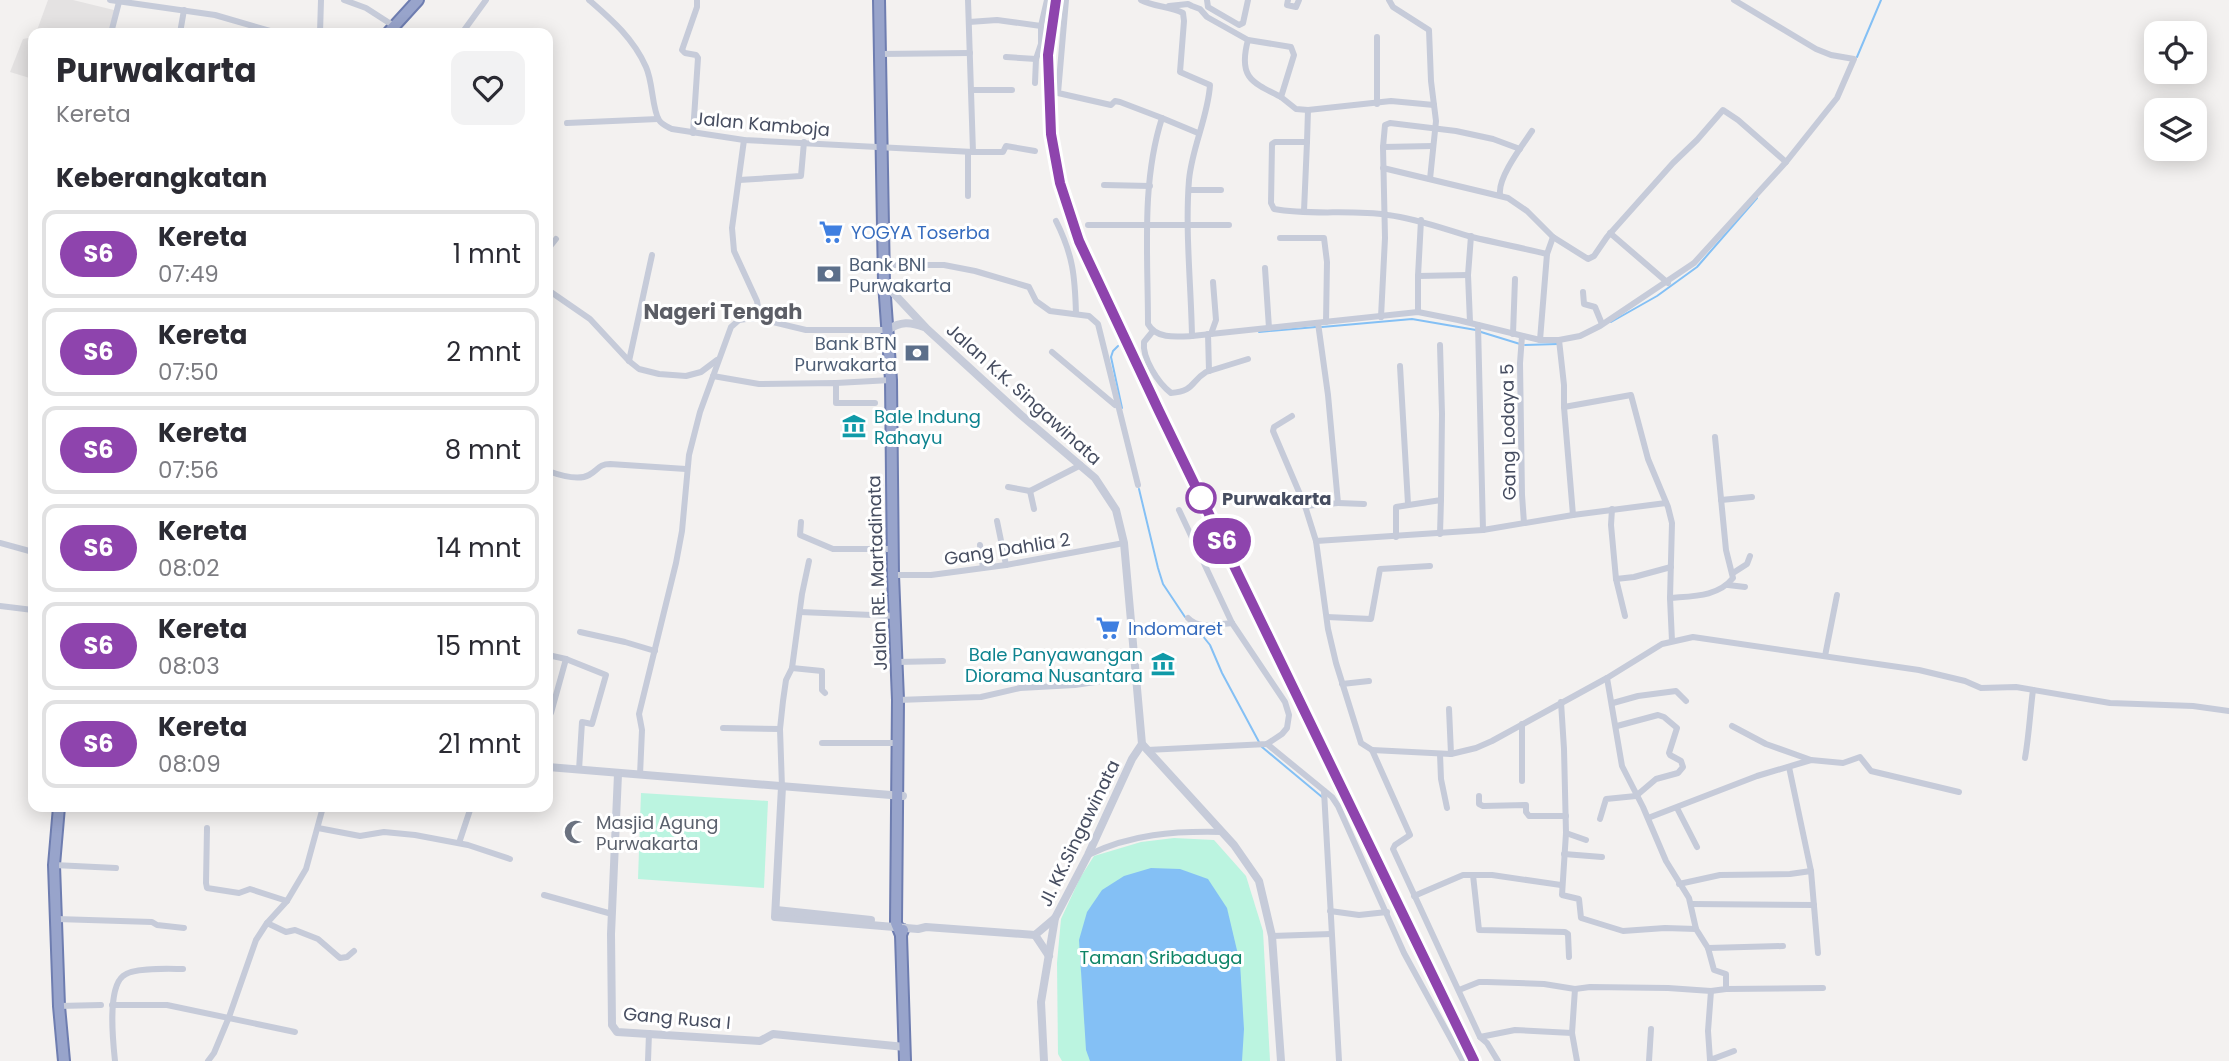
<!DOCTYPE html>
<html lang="id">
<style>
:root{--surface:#fff;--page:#f2f2f3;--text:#2b2b33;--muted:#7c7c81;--line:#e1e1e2}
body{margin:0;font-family:Poppins,sans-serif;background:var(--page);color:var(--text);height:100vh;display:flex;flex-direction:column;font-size:26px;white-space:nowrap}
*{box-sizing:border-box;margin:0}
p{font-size:23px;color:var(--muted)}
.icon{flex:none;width:38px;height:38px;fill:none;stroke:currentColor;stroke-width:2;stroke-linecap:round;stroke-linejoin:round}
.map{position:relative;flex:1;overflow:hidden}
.panel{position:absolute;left:28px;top:28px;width:525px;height:784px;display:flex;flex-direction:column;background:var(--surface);border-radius:14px;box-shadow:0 4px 18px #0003}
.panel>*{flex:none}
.badge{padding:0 14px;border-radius:23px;font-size:24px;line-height:46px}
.controls{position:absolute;left:2144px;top:21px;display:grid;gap:14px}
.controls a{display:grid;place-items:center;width:63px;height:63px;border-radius:14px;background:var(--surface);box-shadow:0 4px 18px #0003;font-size:35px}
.map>.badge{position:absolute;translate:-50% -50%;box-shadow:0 0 0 4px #fff}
h2{padding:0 28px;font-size:26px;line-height:63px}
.round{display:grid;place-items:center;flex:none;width:74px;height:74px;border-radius:14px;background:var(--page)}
.head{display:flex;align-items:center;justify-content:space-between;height:119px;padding:0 28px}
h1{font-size:33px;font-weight:700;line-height:52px}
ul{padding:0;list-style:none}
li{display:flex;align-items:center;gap:21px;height:88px;margin:0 14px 10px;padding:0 14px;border:4px solid var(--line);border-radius:14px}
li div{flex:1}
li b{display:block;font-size:26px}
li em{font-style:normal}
li .badge{min-width:77px;font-weight:700;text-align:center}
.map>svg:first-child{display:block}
.education{fill:#e4e2e2}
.green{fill:#bbf4e0}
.water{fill:#84c0f5}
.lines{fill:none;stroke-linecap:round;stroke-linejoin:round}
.stream{stroke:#84c0f5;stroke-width:2}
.trunk-casing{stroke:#6e7db0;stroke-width:14}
.minor{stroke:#c6cbd9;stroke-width:6}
.tertiary{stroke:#c6cbd9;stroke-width:8}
.trunk{stroke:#98a4cb;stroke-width:10}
.rail{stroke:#b2b3bb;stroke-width:2}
.line-casing{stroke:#fff;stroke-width:16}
.line{stroke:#8e44ad;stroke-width:10}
.stop-dot{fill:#fff;stroke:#8e44ad;stroke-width:3.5}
.labels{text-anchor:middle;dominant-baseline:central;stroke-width:6;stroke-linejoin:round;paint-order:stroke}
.street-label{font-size:18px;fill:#464d60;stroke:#fff}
.shop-label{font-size:18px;fill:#366cbe;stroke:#fff;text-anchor:start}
.service-label{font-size:18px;fill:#4e5e75;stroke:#fff;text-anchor:start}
.culture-label{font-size:18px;fill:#0d838f;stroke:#fff;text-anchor:start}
.stop-label{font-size:18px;font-weight:bold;fill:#464d60;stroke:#fff;text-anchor:start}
.worship-label{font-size:18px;fill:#5b616d;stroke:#fff;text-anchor:start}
.park-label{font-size:18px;fill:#0e8467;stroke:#fff}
.quarter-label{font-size:21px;font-weight:bold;fill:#5c5e66;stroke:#fff}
</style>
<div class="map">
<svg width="2229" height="1061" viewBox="0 0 2229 1061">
<rect width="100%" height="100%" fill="#f3f1f0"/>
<g class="education">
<path d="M48,0H73L118,11L109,33H36Z"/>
<path d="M33,37V79L10,72L23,39Z"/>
</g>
<g class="green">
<path d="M641,793L768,801L764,888L638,879Z"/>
<path d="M1174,838L1214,840L1246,876L1263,931L1270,1061H1062L1058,1054L1057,963L1061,919L1080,878L1094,856L1141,842Z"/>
</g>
<path class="water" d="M1151,868L1180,869L1208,879L1227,908L1240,963L1244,1029L1242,1061H1090L1086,1050L1079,940L1087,912L1102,890L1124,876Z"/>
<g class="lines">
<g class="stream">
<path d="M1857,57L1881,0"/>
<path d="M1611,322L1657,296L1697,267L1757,198"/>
<path d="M1322,327L1412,319L1476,330"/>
<path d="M1259,332L1316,327"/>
<path d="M1481,332L1520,344"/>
<path d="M1525,345L1558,344"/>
<path d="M1118,346L1113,351L1111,357L1122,408"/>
<path d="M1139,489L1158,568L1163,584L1185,617"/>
<path d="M1194,625L1210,645L1222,673L1259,742"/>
<path d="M1262,747L1322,797"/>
</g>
<g class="trunk-casing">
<g id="trunk">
<path d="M879,0L884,283L891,380L893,575L898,700L896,923L901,935"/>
<path d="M388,33L418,0"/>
<path d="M59,807L54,865L59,1006L64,1061"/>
<path d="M903,930L901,935L905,1061"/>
</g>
</g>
<g class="minor">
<path d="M110,0L215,15L277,33"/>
<path d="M344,0L366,8L394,26"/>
<path d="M589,0C612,20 633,38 646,67C653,82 652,109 659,120C662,125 668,127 672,129L744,140L973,152L968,0"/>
<path d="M1066,0L1058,93L1111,105L1115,101L1120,102L1162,118"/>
<path d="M1141,0C1154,7 1169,6 1183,13L1184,21L1180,72L1210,85C1208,117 1192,147 1189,180C1185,231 1191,284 1192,336"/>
<path d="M1207,0L1208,7L1239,25L1243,23L1248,0"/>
<path d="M1288,0L1287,5L1296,7L1299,0"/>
<path d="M1389,0L1393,7L1429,30L1431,81L1436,121L1430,179"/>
<path d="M1169,6L1188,4L1192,6L1200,9L1207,17L1248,40L1291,47L1294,55L1281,97L1296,109L1308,110L1391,101L1434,105"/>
<path d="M969,22L997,20L1041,26"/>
<path d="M111,33L119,2"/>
<path d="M180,33L184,10"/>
<path d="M320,33L321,0"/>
<path d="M462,33L486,0"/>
<path d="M1248,40C1238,77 1251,82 1281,97"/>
<path d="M880,54L970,53"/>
<path d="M1006,57L1036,59"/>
<path d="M1035,83L1036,59L1041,44V26L1047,0"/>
<path d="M972,90H1012"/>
<path d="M1377,104V37"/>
<path d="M1308,110L1307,142H1275L1272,144L1271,203L1274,209C1311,216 1350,209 1388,215C1418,219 1444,229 1472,237C1497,243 1522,248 1547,254"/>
<path d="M567,123L658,119"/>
<path d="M693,133L698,58L696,55L685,53L682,50L697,7V0"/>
<path d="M1198,133L1162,118C1141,183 1148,256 1148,324C1156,339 1176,337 1192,336L1418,312L1458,320L1540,340H1559L1580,336L1600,326L1694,263L1786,162L1837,98L1854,59L1831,55L1816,49L1734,0"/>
<path d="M744,140L732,228L734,251L757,301L760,319"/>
<path d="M1383,147L1433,146"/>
<path d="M968,152V196"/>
<path d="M973,152H1003L1006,146L1035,151"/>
<path d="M1383,168L1508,198L1527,211L1553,237L1588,259L1594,256L1607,237L1673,163L1697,140L1723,110L1738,120L1786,162"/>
<path d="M739,180L801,176L804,142"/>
<path d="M1104,185L1150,186"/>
<path d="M1189,190H1221"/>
<path d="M1500,194C1498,177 1522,146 1532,131"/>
<path d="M1304,211L1307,142"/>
<path d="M1056,221C1073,255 1075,276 1076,314"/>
<path d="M1088,225H1229"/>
<path d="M1610,233L1668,283"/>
<path d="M1280,238H1324L1327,262L1326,322"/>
<path d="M548,249L556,239"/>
<path d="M884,265H944L975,271L1029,287L1036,301L1050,311L1089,316L1098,324L1138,485"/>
<path d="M1265,268L1269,328"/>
<path d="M1418,276L1468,275"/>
<path d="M548,290L590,319L629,361L639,369L659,374L686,376L701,372L717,360"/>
<path d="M1583,292L1584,304L1595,307L1602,324"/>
<path d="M1418,312V276L1421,220"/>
<path d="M1381,317L1385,238L1383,147L1385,125L1390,123L1456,131L1493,139L1520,149"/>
<path d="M1470,322L1468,275L1471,236"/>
<path d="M1478,325L1483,530"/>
<path d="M1153,331L1144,342C1142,358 1158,383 1171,393C1195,391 1190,382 1206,372L1248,359"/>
<path d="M1208,334L1209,371"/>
<path d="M1211,334L1216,320L1213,282"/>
<path d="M1513,334L1515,279"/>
<path d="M1522,336L1520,363L1522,495L1524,523"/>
<path d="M1540,340L1547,254L1553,237"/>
<path d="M1559,340L1564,385V407L1573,515"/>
<path d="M1052,352L1115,405"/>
<path d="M629,361L652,255"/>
<path d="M1400,366L1408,504"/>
<path d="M713,376L759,384L836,383V403H875"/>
<path d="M836,383L891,380"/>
<path d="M1564,407L1631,395L1648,459L1668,507L1672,523L1670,598L1672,641"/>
<path d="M1292,416L1274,427L1273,431L1305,506L1316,541L1328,629L1336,663L1361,743L1372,750L1410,835L1395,845L1393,849L1480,1037L1487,1043L1498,1061"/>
<path d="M548,471C559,475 578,481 589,475C598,470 599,464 610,464L686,469"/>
<path d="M1008,487L1030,491L1081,465"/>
<path d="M1030,491L1034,509"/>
<path d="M1721,500L1752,497"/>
<path d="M1338,503L1364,504"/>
<path d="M1305,506L1338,503L1328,395L1318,323"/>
<path d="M1612,509L1611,525L1616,579L1634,577L1671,567"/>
<path d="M997,521L1006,565"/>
<path d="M801,522L800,535L833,549H893"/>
<path d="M1440,534L1441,500"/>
<path d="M1396,537V507L1441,500L1442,414L1440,345"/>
<path d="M1316,541L1483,530L1573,515L1666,503"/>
<path d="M0,543L33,552"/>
<path d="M980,545L983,568"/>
<path d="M1733,573L1747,564L1750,556"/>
<path d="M893,575H931L1006,565L1124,543"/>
<path d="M1616,579L1625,616"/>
<path d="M1728,585L1745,587"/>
<path d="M1670,598C1692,596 1718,597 1733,578L1726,550L1715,437"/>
<path d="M0,606L33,610"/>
<path d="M800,612L896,616"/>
<path d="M1327,617L1371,619L1380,569L1430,566"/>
<path d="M1188,618C1199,630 1217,624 1232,623"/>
<path d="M580,632L625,642L655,651"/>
<path d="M548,655L566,659L606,675L592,724L582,722L579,770"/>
<path d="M1825,656L1837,595"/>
<path d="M897,662L943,661"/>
<path d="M792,668L822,671V690L825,693"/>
<path d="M1342,684L1369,681"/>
<path d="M898,700L981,697L1020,688L1075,685L1135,676"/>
<path d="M1561,702L1564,749L1566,833L1562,895L1579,899L1581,918L1623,931L1665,928L1696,929"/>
<path d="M1613,703L1638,696L1676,691L1686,701"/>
<path d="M1449,709L1451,754"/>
<path d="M551,713L566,659"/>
<path d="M1732,726L1766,744L1811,760"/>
<path d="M723,728L780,729"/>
<path d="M822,743H898"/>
<path d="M1267,744L1332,797L1338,806L1404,953L1463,1061"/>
<path d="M1147,750L1267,744L1282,734L1287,728L1289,715L1285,702L1232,623L1179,510"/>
<path d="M1372,750L1451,754L1476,748L1492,741L1607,678L1662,644L1693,637L1919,670L1965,681L1981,688L2016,687L2110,703L2193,706L2229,711"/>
<path d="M1440,754L1441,779L1447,808"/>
<path d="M2025,758C2029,735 2030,713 2033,690"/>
<path d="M1789,767L1811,871L1818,953"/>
<path d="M640,775L642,730L639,714L676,563L682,531L689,455L700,412L731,327L739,320L746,319H760L806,330H888"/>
<path d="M1522,781V724"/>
<path d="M782,787L780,729L783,701L786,680L792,668L802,594L809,561"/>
<path d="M1324,791L1339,1061"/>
<path d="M1479,796V804L1483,806L1526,805V812L1529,816H1566"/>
<path d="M1677,808L1697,847"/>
<path d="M1648,818L1757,776L1811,760L1843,763L1860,757L1871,771L1959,792"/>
<path d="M1600,819L1606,799L1636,796L1656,779L1678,773L1683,767L1681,761L1670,755L1669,753L1677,728L1664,717L1658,715L1617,726"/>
<path d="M207,828L206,883L207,888L239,893L250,889L287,901"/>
<path d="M318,828L360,836L384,832L415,835L468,845L510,859"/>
<path d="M1566,833L1586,840"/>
<path d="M459,843L471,807"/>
<path d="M1564,854L1602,857"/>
<path d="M1088,855C1131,834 1174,831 1221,832"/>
<path d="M54,865L116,868"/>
<path d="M1473,875L1479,930L1565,932L1568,934L1569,957"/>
<path d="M1679,884L1720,875L1790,874L1811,871"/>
<path d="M544,895L612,914"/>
<path d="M1414,896L1463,875H1492L1561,885"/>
<path d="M1691,904L1814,905"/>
<path d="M1330,911L1359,915L1387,912"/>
<path d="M57,919L152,922L157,925L184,928"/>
<path d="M267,923L286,932L295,930L318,939L340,958L347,957L354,951"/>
<path d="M1272,936L1331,934"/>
<path d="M1708,948L1783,946"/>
<path d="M1726,989L1823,988"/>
<path d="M1459,990L1479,982H1487L1544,984L1575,989L1590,987L1668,988L1711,991L1726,989V974L1714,970L1708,948L1696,929L1689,898L1666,861L1643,807L1622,766L1607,678"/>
<path d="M1711,991L1708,1031L1710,1060L1734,1051"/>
<path d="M112,1005H167L295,1032"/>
<path d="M59,1006L101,1005"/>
<path d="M1572,1033L1575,989"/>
<path d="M1480,1037L1515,1030L1572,1033L1577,1061"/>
<path d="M115,1061C113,1042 107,989 123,976C133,967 170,969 183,969"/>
<path d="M208,1061L214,1053L229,1017L256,940L267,923L287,901L306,869L323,807"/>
<path d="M648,1061L649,1033"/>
<path d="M1649,1061L1651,1029"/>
</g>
<g class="tertiary">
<path d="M884,283L927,329L1021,415L1095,478L1116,510L1124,543L1142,744L1234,845L1259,881L1272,936L1281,1061"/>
<path d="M888,330C900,321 911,322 924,327"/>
<path d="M548,767L903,796"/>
<path d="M618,774L611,934L612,1025L617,1032L760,1041L773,1034L905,1047"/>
<path d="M782,787L775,917L918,929L926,927L1035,935L1055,918"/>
<path d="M776,910L871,920"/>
<path d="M1035,935L1049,956"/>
<path d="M1044,1061L1041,1002L1055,918L1088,855L1132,759L1142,744"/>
</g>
<use href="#trunk" class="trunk"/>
<path class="rail" d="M1056,0L1048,55L1051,134L1060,183L1079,241L1159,411L1474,1061"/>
</g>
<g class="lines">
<g class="line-casing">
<path id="line" d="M1056,0L1048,55L1051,134L1060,183L1079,241L1159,411L1474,1061"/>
</g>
<use href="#line" class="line"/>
</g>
<defs>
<g id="supermarket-bare" transform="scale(1.89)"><path d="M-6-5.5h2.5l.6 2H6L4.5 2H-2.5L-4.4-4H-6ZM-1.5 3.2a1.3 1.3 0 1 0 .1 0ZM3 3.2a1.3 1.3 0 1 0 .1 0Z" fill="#3f7fe0" stroke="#fff" stroke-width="2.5" paint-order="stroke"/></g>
<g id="bank-bare" transform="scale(1.89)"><path d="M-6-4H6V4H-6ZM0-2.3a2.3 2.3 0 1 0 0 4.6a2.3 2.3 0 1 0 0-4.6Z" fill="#5c6f8a" stroke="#fff" stroke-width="2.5" paint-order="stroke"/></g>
<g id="museum-bare" transform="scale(1.89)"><path d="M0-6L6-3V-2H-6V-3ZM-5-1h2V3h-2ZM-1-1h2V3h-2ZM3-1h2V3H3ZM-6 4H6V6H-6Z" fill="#0f9aa8" stroke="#fff" stroke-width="2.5" paint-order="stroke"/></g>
<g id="mosque-bare" transform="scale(1.89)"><path d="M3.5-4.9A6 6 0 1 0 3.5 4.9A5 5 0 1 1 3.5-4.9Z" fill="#6b7280" stroke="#fff" stroke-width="2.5" paint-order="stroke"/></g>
</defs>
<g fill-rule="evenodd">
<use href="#supermarket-bare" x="831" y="232"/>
<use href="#bank-bare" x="829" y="274"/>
<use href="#bank-bare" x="917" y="353"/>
<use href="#museum-bare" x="854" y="426"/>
<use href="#supermarket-bare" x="1108" y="628"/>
<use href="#museum-bare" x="1163" y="664"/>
<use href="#mosque-bare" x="576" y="832"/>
</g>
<circle class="stop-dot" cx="1201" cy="498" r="14"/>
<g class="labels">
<g class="street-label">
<text transform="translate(762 124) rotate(5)">Jalan Kamboja</text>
<text transform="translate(1024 394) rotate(42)">Jalan K.K. Singawinata</text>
<text transform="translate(1508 432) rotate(-91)">Gang Lodaya 5</text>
<text transform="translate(1007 549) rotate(-9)">Gang Dahlia 2</text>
<text transform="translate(877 573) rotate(-92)">Jalan RE. Martadinata</text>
<text transform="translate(1079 833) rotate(-64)">Jl. KK.Singawinata</text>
<text transform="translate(677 1018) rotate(5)">Gang Rusa I</text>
</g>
<g class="shop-label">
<text x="851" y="232">YOGYA Toserba</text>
<text x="1128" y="628">Indomaret</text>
</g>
<g class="service-label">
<text x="849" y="264">Bank BNI<tspan x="849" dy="21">Purwakarta</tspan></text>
<text x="897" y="343" text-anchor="end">Bank BTN<tspan x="897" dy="21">Purwakarta</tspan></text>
</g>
<g class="culture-label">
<text x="874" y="416">Bale Indung<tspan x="874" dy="21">Rahayu</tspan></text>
<text x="1143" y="654" text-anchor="end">Bale Panyawangan<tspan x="1143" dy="21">Diorama Nusantara</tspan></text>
</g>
<g class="stop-label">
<text x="1222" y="498">Purwakarta</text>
</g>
<g class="worship-label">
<text x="596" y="822">Masjid Agung<tspan x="596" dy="21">Purwakarta</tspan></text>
</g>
<g class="park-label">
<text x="1161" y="957">Taman Sribaduga</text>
</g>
<g class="quarter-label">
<text x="723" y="311">Nageri Tengah</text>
</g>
</g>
</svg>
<div class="controls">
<a><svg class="icon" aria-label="locate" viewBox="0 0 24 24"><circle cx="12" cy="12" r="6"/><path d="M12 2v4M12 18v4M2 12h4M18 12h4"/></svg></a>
<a><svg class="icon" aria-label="layers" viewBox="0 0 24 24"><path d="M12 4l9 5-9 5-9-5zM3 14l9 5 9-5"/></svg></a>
</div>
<b class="badge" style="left:1222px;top:541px;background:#8e44ad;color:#fff">S6</b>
<section class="panel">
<div class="head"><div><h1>Purwakarta</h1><p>Kereta</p></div><a class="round"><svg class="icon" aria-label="heart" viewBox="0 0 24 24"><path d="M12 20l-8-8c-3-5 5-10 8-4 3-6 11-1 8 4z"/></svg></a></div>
<h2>Keberangkatan</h2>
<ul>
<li><span class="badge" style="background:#8e44ad;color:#fff">S6</span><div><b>Kereta</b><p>07:49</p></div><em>1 mnt</em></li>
<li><span class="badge" style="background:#8e44ad;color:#fff">S6</span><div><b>Kereta</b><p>07:50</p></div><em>2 mnt</em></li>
<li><span class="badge" style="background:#8e44ad;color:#fff">S6</span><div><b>Kereta</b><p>07:56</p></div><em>8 mnt</em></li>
<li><span class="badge" style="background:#8e44ad;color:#fff">S6</span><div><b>Kereta</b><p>08:02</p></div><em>14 mnt</em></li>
<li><span class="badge" style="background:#8e44ad;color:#fff">S6</span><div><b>Kereta</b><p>08:03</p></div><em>15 mnt</em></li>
<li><span class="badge" style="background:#8e44ad;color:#fff">S6</span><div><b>Kereta</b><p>08:09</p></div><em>21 mnt</em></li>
</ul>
</section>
</div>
